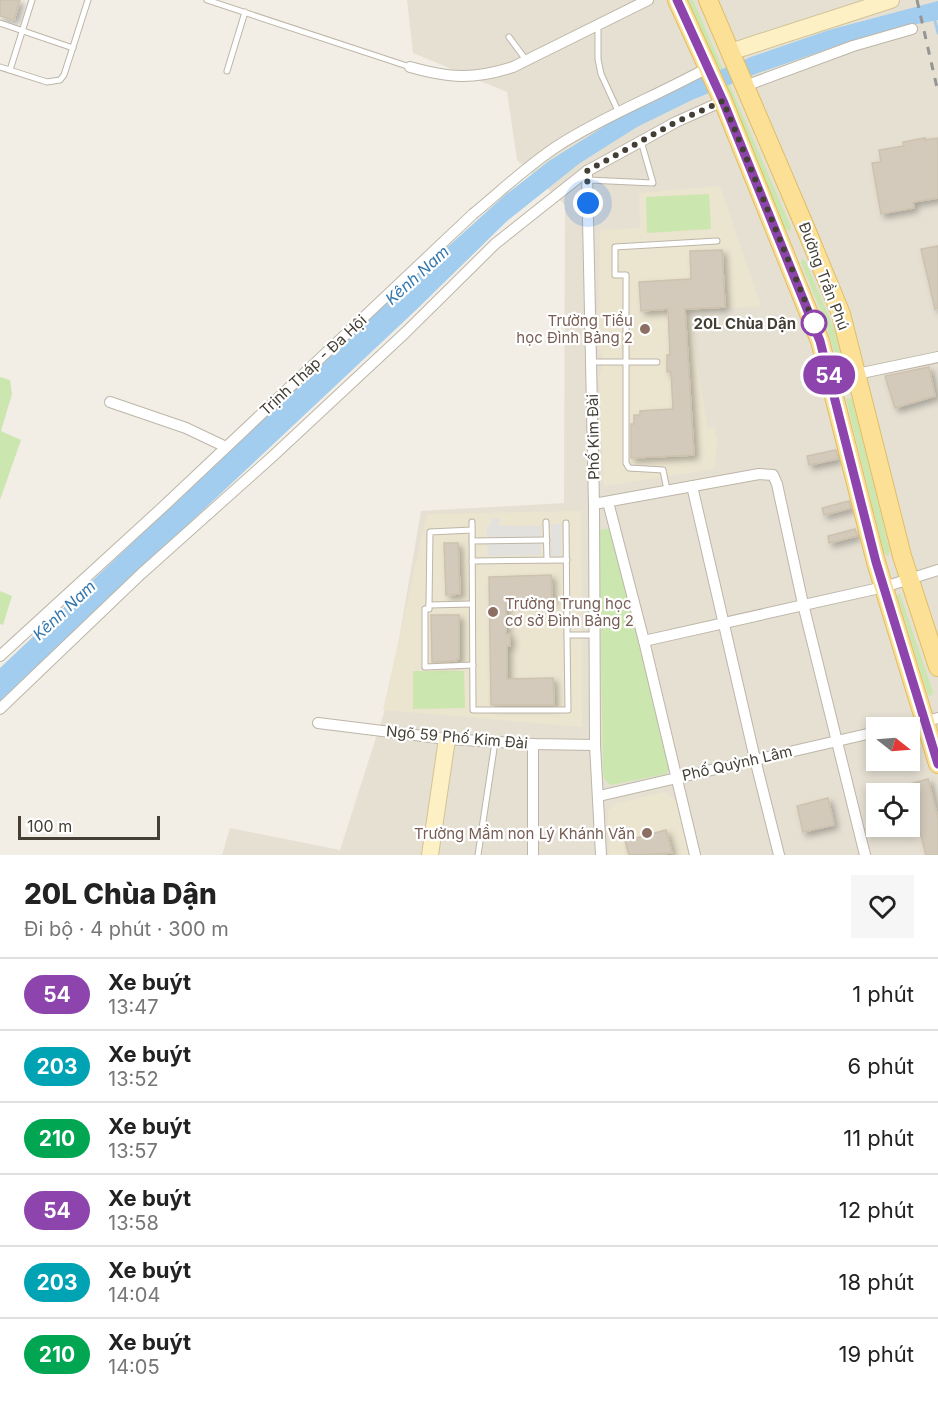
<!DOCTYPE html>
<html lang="vi">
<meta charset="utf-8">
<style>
:root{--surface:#fff;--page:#f6f6f6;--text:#222;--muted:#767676;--line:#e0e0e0}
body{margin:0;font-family:Inter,sans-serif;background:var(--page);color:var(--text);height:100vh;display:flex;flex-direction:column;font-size:22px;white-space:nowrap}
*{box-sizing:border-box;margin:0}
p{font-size:20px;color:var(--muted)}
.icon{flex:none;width:33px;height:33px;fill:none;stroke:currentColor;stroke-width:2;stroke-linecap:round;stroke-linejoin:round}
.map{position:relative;height:855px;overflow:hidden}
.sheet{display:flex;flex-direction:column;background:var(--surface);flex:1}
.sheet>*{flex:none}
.badge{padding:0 12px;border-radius:20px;font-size:21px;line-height:39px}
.needle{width:39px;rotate:107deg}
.fabs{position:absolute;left:866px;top:717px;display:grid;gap:12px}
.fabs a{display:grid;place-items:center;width:54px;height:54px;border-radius:0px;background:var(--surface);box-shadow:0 3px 9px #0003;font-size:30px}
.scale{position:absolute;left:18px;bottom:15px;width:142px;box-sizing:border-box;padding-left:6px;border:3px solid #443f35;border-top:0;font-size:16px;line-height:21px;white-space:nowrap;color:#443f35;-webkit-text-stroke:4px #fff;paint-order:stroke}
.you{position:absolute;width:30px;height:30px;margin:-15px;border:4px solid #fff;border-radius:50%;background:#1a73e8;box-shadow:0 0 0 9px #1a73e833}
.map>.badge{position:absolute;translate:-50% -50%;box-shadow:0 0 0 3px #fff}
.round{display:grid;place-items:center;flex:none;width:63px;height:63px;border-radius:0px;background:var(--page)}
.summary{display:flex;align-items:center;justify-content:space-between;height:102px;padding:0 24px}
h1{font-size:28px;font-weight:800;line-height:45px}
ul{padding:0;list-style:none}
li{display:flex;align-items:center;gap:18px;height:72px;padding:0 24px;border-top:2px solid var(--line)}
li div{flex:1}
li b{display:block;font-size:22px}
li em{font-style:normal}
li .badge{min-width:66px;font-weight:700;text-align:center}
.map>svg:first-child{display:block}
.residential{fill:#e6e0d3;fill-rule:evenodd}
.education{fill:#ebe4cf}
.green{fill:#cce6af}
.parking{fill:#e3e1dd}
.water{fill:#a2cdee}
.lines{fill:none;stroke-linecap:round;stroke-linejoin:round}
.stream{stroke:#a2cdee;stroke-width:3}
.building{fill:#d3cabb;stroke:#cec2ae;stroke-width:1.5;filter:url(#shadow)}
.service-casing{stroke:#bdb6a8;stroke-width:7}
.minor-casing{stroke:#bdb6a8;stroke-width:12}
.secondary-casing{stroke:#d1c396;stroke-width:18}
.primary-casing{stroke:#e0be65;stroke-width:20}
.service{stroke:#fff;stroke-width:5}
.minor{stroke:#fff;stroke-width:10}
.secondary{stroke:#fdf0c4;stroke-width:16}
.primary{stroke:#fbe095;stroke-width:18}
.rail{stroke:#959595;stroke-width:3;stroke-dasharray:8 8;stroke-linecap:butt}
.line-casing{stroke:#fff;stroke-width:14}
.line{stroke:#8e44ad;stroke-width:9}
.walk{stroke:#443f35;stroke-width:6;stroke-dasharray:0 10.8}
.stop-dot{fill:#fff;stroke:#8e44ad;stroke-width:3}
.education-dot{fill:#8d6e63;stroke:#fff;stroke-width:2}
.labels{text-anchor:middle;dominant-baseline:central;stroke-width:4.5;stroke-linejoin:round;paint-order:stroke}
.street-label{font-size:15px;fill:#443f35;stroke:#fff}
.education-label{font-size:15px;fill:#785e54;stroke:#fff;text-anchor:end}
.stop-label{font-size:15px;font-weight:bold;fill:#443f35;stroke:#fff;text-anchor:end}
.water-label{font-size:16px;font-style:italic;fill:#3176ad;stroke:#fff}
</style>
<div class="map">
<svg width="938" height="855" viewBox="0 0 938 855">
<defs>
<filter id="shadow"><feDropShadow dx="4" dy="4" stdDeviation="3" flood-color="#0004"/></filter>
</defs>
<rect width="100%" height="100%" fill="#f2eee5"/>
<path class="residential" d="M407,0H938V855H222L230,828L340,850L389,697L421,511L564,503L565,205L517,160L507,92L413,53ZM876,728H909V760H876ZM876,794H909V826H876Z"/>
<g class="education">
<path d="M720,186L761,306L690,311L707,427L716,428L715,436L718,438L714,469L604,486L599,378L602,370V354L598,348L600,230L640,228L639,193Z"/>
<path d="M581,511L582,727L383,710L427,514Z"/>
<path d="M664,792L676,800L691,855H609L608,811L614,804Z"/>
</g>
<g class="green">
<path d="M688,0H693L791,227L790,231L785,229Z"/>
<path d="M709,194L711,229L647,233L646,197Z"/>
<path d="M802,259L805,260L832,323L844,364L838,365L825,321L801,263Z"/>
<path d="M0,377L10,380L12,394L1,431L21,440L0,500Z"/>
<path d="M852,398L890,551L888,556L884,553L846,399Z"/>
<path d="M605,529H611L614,533L670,768L666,774L611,785L605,780L603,775L599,536L600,530Z"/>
<path d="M0,591L12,596L3,625L0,624Z"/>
<path d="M900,594L933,692L931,696L928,695L899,602L897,595Z"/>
<path d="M413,671H464L465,708L413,709Z"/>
</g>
<g class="parking">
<path d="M491,518H499V526H541V537H487V526H491Z"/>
<rect x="551" y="524" width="10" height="32"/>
<path d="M541,543V555L488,556L487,544Z"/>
</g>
<path class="water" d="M938,1V20L896,28L857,39L758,73L692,100L637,127L580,163L507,221L415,311L0,701V668L390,299L504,196L549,161L616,119L703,77L751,57L829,30Z"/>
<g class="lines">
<path class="stream" d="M934,17L938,33"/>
</g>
<g class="building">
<path d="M0,0H20L14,20L0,16Z"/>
<path d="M925,138V140L938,138V198L913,202L914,208L881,214L872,163L881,162L879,150L904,146L903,142Z"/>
<path d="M938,246V308L935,309L921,249Z"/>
<path d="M722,250L725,307L685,309L694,455L631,458V424H634V415H640V411L673,409L671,372H667V355H670L668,309L641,311L639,282L691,279L690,251Z"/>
<path d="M929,367L935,396L895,408L885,376Z"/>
<path d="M836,450L838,459L809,465L807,456Z"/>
<path d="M849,501L851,508L824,515L822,508Z"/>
<path d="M855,529L857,536L829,543L828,536Z"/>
<path d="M444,543H458L460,594L446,595Z"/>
<path d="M551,575L552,602L506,603V634H510V646H507V679L553,678L554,705H491L489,577Z"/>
<path d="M431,615H459V659H457V661L432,662Z"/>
<path d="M928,779L938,818V855H926L917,820L909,823V794H885L884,791Z"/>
<path d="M828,798L834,825L803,832L797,806Z"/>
<path d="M666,830L672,853L629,855L625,841Z"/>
</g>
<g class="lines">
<g class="service-casing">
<g id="service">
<path d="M207,0L410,67"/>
<path d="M0,23L73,48"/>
<path d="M598,26V59L601,74L619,113"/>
<path d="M509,37L526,60"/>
<path d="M0,67L47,82L60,80L64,75L88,0"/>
<path d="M10,70L32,0"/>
<path d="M227,71L245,12"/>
<path d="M588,180L653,183L641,141"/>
<path d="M591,362H657"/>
<path d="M667,490L663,470L629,468L626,463V275H615V247L717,241"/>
<path d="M472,522L473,710H568L567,635"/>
<path d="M546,522L547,560"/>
<path d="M566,523L567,635H595"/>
<path d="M472,530L430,532L429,605L472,604"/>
<path d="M472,541L547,540"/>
<path d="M472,561L567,560"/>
<path d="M429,605V609H425V667L473,665"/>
<path d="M478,855L495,742"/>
</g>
</g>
<g class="minor-casing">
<g id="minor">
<path d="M410,67C450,78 472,80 513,67L648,0"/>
<path d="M745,86L853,46L912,29"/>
<path d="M857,374L938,357"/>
<path d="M110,402L186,428L226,447"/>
<path d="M692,486L755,759L779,855"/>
<path d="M608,502L644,641L695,855"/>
<path d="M594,504L759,474L773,475L777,484L803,604L865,855"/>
<path d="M644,641L884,587L938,570"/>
<path d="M0,656L165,505L473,214C501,191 528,165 559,145C606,115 659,95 709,67"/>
<path d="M0,709L141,574L273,456L406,332L495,244L587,171"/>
<path d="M318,723L447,739L533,744L595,745"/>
<path d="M897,728L938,718"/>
<path d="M599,796L876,732"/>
<path d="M533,855V744"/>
<path d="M601,855L595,745L594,504L587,171L676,122L723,101"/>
</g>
</g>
<g class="secondary-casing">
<g id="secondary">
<path d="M730,52L891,0"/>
<path d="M430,855L447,739"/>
</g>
</g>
<g class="primary-casing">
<g id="primary">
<path d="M677,0L723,101L820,341L876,562L938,764"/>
<path d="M708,0L805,227L841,314L902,556L938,667"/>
</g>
</g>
<use href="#service" class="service"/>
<use href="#minor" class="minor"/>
<use href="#secondary" class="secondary"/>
<use href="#primary" class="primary"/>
<path class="rail" d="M917,0L938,92"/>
</g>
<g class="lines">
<g class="line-casing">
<path id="line" d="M677,0L723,101L820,341L876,562L938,764"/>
</g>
<use href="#line" class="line"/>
<path class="walk" d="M588,203L587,171L676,122L723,101L814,323"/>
</g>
<circle class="stop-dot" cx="814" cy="323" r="12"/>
<g class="education-dot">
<circle cx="645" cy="329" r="6"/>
<circle cx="493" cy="612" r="6"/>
<circle cx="647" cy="833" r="6"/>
</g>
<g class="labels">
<g class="street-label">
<text transform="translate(824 276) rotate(69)">Đường Trần Phú</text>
<text transform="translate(313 365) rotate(-43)">Trịnh Tháp - Đa Hội</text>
<text transform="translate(593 437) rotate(-91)">Phố Kim Đài</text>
<text transform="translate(457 737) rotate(5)">Ngõ 59 Phố Kim Đài</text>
<text transform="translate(737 763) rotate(-13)">Phố Quỳnh Lâm</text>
</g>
<g class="education-label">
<text x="633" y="320">Trường Tiểu<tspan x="633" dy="17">học Đình Bảng 2</tspan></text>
<text x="505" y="603" text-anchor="start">Trường Trung học<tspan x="505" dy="17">cơ sở Đình Bảng 2</tspan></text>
<text x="635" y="833">Trường Mầm non Lý Khánh Văn</text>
</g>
<g class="stop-label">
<text x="796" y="323">20L Chùa Dận</text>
</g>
<g class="water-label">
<text transform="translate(417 275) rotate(-42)">Kênh Nam</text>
<text transform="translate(64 610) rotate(-43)">Kênh Nam</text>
</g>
</g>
</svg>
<div class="fabs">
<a><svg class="needle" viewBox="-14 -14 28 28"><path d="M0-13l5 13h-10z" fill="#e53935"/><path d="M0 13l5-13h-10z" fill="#767676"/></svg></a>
<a><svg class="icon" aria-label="locate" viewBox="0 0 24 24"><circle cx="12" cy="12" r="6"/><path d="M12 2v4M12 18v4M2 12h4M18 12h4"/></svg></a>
</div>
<div class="scale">100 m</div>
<div class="you" style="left:588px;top:203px"></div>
<b class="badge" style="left:829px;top:375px;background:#8e44ad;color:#fff">54</b>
</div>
<section class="sheet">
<div class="summary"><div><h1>20L Chùa Dận</h1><p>Đi bộ · 4 phút · 300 m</p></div><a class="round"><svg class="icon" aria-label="heart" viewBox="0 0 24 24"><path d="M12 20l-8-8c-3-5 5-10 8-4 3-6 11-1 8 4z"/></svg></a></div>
<ul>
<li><span class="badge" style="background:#8e44ad;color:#fff">54</span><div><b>Xe buýt</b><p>13:47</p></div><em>1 phút</em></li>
<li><span class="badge" style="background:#00a3b4;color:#fff">203</span><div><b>Xe buýt</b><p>13:52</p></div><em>6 phút</em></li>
<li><span class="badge" style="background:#00a651;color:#fff">210</span><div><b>Xe buýt</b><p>13:57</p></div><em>11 phút</em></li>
<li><span class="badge" style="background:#8e44ad;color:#fff">54</span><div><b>Xe buýt</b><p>13:58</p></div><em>12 phút</em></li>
<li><span class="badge" style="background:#00a3b4;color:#fff">203</span><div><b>Xe buýt</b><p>14:04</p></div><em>18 phút</em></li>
<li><span class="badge" style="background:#00a651;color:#fff">210</span><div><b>Xe buýt</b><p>14:05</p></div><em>19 phút</em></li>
</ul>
</section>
